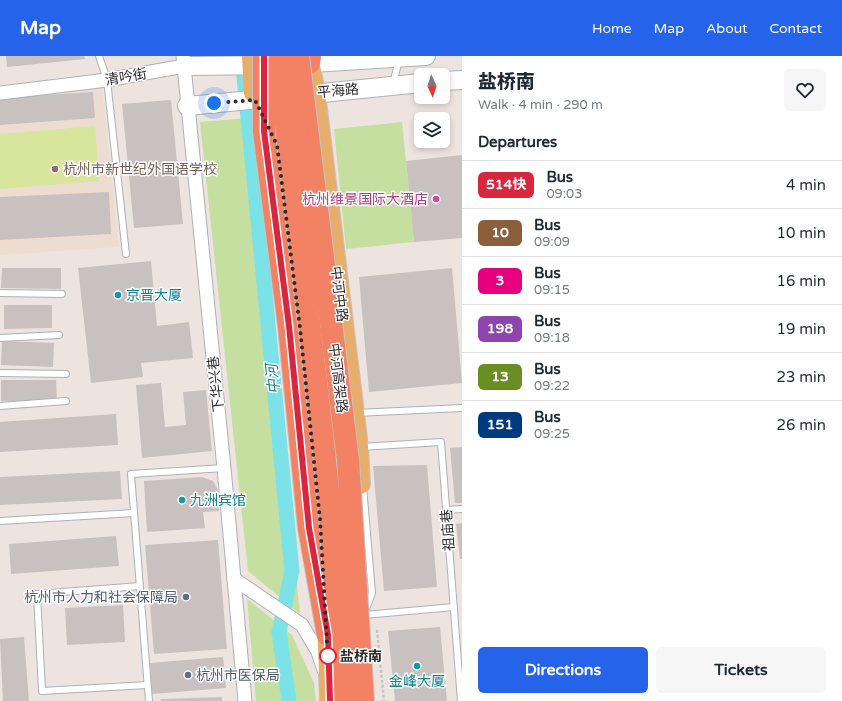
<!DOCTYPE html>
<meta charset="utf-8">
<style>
:root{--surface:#fff;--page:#f6f6f7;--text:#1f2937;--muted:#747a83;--line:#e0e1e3;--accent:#2563eb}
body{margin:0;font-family:"Varela Round","Noto Sans SC",sans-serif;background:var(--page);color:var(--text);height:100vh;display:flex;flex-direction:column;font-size:15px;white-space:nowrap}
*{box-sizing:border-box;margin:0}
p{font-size:13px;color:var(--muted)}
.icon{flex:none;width:22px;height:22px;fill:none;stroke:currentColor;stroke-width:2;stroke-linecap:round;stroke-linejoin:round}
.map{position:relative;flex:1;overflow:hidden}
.details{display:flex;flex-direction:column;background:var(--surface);width:380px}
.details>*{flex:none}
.badge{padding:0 8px;border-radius:6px;font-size:14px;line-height:26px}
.needle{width:26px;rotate:176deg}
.fabs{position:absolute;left:414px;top:12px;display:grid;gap:8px}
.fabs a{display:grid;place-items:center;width:36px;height:36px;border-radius:6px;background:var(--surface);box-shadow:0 2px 6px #0003;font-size:20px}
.you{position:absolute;width:20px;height:20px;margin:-10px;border:3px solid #fff;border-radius:50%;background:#1a73e8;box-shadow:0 0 0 6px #1a73e833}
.map>.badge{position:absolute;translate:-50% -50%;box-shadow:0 0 0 2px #fff}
h2{padding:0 16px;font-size:15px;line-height:36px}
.round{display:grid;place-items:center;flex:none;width:42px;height:42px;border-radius:6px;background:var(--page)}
.summary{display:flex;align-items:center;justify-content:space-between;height:68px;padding:0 16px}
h1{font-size:19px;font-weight:800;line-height:30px}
.action{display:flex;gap:8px;margin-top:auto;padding:8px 16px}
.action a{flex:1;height:46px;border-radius:6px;background:var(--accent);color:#fff;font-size:16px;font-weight:800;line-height:46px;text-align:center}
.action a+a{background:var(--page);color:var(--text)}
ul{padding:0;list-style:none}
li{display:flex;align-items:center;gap:12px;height:48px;padding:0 16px;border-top:1px solid var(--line)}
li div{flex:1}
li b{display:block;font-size:15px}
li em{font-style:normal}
li .badge{min-width:44px;font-weight:700;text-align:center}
header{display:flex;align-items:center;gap:24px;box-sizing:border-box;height:56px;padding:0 20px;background:var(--accent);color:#fff}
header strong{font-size:19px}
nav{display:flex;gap:22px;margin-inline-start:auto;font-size:14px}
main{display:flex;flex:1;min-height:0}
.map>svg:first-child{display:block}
.education{fill:#edddd1}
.green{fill:#c4dfa0}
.pitch{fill:#d7e59d}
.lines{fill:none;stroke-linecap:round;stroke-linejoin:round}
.canal{stroke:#7be3e7;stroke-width:15}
.building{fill:#c8c1bf}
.lane-casing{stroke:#acb1b7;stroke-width:8}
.street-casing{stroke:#acb1b7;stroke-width:15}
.secondary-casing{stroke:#acb1b7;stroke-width:20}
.primary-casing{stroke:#c4c4c4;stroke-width:22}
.highway-casing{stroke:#c4c4c4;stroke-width:24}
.path{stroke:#c4c4c4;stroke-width:2.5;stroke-dasharray:3 2;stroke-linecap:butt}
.lane{stroke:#fff;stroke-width:6}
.street{stroke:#fff;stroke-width:13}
.secondary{stroke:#fff;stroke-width:18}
.primary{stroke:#e7ad6a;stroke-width:20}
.highway{stroke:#f38164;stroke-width:22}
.highway-bridge-casing{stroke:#c4c4c4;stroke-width:24;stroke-linecap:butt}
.highway-bridge{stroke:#f38164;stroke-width:22}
.line-casing{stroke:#fff;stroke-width:9}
.line{stroke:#d7263d;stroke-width:6}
.walk{stroke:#2c2c2c;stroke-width:4;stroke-dasharray:0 7.2}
.education-dot{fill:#8d6e63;stroke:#fff;stroke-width:1.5}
.hotel-dot{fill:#d1479c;stroke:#fff;stroke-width:1.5}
.culture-dot{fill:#0f9aa8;stroke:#fff;stroke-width:1.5}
.service-dot{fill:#5c6f8a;stroke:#fff;stroke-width:1.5}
.stop-dot{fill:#fff;stroke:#d7263d;stroke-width:2}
.labels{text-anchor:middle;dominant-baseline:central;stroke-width:3;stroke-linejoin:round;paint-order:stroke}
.street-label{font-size:14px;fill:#2c2c2c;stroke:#fff}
.education-label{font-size:14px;fill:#785e54;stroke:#fff;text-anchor:start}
.hotel-label{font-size:14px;fill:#b23c85;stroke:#fff;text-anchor:end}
.culture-label{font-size:14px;fill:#0d838f;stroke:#fff;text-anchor:start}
.service-label{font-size:14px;fill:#4e5e75;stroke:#fff;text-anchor:end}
.stop-label{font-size:14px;font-weight:bold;fill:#2c2c2c;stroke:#fff;text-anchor:start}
.water-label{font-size:15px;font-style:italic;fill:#17818e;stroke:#fff}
</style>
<header>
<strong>Map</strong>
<nav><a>Home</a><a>Map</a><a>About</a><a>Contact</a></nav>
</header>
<main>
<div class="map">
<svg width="462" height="645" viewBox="0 0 462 645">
<rect width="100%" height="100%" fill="#ede4e0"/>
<path class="education" d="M102,30L119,191L0,199V36Z"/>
<g class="green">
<path d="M248,62L300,558L248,515L200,66Z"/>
<path d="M402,66L414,186L346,193L334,73Z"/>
<path d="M247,543L292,579L314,627L316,645H256Z"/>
</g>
<path class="pitch" d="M95,70L99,125L0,133V78Z"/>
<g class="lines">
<path class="canal" d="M242,0L292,515L279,576L289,645"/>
</g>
<g class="building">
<path d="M6,0H84L85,3L7,11Z"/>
<path d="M93,36L95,62L0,69V42Z"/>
<path d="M171,44L183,168L134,172L122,48Z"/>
<path d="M462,99V182L414,186L406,105Z"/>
<path d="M109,136L111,178L0,184V141Z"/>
<path d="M151,205L157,270L189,266L193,302L141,307L143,321L91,327L78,212Z"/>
<path d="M2,212H61V233L1,232Z"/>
<path d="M452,212L462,327L369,336L359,221Z"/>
<path d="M4,249H52V272L4,273Z"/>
<path d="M2,285L54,287L53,311L1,309Z"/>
<path d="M1,324H56L57,345H1Z"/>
<path d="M161,327L165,371L186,369L183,336L206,334L212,395L142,402L136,329Z"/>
<path d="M116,358L118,389L0,396V366Z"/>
<path d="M462,391V447H455L450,392Z"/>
<path d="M427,409L437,531L384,535L373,410Z"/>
<path d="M120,415L122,443L0,449V421Z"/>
<path d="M202,421L213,425L218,434L219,455L203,456L205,472L147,476L144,425Z"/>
<path d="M462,467V503H460L456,468Z"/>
<path d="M116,480L119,510L11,518L9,488Z"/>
<path d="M218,484L227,593L154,598L145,489Z"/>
<path d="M123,549L125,586L67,589L65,552Z"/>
<path d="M440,571L447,645H395L388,575Z"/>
<path d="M24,581L29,645H3L0,583Z"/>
<path d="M223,601L226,632L152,638L150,607Z"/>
<path d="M222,641V645H161V643Z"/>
</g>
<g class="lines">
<g class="lane-casing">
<g id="lane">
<path d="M99,0L107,24L126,198"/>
<path d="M393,28L399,4"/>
<path d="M0,237L62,238"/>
<path d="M0,282L59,279"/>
<path d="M0,317L66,318"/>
<path d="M0,350L66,345"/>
<path d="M356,357L462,352"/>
<path d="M361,391L441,386L461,645"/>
<path d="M363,430L372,537L364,559L454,551"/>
<path d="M446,454L462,453"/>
<path d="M0,465L134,457"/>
<path d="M140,530L37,538L42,635L147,629"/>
<path d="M149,645L131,418L224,412"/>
</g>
</g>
<g class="street-casing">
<g id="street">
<path d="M183,0L224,412L245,645"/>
<path d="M0,37L107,24L184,10"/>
<path d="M234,523L302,569L318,596L324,614"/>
</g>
</g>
<g class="secondary-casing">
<g id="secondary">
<path d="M295,8L426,0"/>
<path d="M184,10L268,9"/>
<path d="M443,25L462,24"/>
<path d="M302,39L421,27"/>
<path d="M187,50L272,42"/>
</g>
</g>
<g class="primary-casing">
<g id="primary">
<path d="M252,0L254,37"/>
<path d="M308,0L315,37L354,357L358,391L360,428"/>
<path d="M265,65L277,89L284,147"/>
<path d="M312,384L321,473"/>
<path d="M327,565L330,645"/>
</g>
</g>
<g class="highway-casing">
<g id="highway">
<path d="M309,7L310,0"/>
<path d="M264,75L289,270L309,472L328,579"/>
</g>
</g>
<path class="path" d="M377,574L384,645"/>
<use href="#lane" class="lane"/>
<use href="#street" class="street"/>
<use href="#secondary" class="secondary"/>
<use href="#primary" class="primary"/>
<use href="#highway" class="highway"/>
<g class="highway-bridge-casing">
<g id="highway-bridge">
<path d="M264,0V75"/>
<path d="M278,0L322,378L329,444L343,645"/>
<path d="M298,0L348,404L363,645"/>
</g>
</g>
<use href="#highway-bridge" class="highway-bridge"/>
</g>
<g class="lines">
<g class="line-casing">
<path id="line" d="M264,0V75L289,270L309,472L328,579L330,645"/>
</g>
<use href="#line" class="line"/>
<path class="walk" d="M214,47L255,44L277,89L300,272L320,463L328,604V600"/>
</g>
<circle class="education-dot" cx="55" cy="113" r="4"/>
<circle class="hotel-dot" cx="436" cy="143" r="4"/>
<g class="culture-dot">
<circle cx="118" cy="239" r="4"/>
<circle cx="182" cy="444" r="4"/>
<circle cx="417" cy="610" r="4"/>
</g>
<g class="service-dot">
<circle cx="186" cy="541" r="4"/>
<circle cx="188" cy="619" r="4"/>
</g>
<circle class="stop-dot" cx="328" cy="600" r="8"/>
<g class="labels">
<g class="street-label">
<text transform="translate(126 21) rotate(-10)">清吟街</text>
<text transform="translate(338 35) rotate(-5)">平海路</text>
<text transform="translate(339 238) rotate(83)">中河中路</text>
<text transform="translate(338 322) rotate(83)">中河高架路</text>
<text transform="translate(216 328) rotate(-96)">下华兴巷</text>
<text transform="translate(448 474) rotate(-94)">祖庙巷</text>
</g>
<g class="education-label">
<text x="63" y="113">杭州市新世纪外国语学校</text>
</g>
<g class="hotel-label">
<text x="428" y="143">杭州维景国际大酒店</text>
</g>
<g class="culture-label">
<text x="126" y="239">京晋大厦</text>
<text x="190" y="444">九洲宾馆</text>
<text x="417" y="625" text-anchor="middle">金峰大厦</text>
</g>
<g class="service-label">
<text x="178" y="541">杭州市人力和社会保障局</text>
<text x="196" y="619" text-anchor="start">杭州市医保局</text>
</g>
<g class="stop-label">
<text x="340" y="600">盐桥南</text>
</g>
<g class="water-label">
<text transform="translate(273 323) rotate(-96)">中河</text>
</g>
</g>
</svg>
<div class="fabs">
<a><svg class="needle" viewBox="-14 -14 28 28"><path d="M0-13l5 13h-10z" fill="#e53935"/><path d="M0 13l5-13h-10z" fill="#747a83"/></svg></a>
<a><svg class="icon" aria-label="layers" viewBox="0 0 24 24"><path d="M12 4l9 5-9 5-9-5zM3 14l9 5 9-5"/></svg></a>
</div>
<div class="you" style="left:214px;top:47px"></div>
</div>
<section class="details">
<div class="summary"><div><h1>盐桥南</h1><p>Walk · 4 min · 290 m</p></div><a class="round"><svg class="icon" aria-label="heart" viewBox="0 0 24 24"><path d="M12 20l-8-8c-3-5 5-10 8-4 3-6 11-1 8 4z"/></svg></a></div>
<h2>Departures</h2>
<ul>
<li><span class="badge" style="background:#d7263d;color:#fff">514快</span><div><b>Bus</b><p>09:03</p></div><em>4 min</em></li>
<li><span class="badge" style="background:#8b5e3c;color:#fff">10</span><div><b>Bus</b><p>09:09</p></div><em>10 min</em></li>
<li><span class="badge" style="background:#e6007e;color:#fff">3</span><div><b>Bus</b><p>09:15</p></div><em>16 min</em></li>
<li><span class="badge" style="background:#8e44ad;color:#fff">198</span><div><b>Bus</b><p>09:18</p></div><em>19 min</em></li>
<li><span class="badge" style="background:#6b8e23;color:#fff">13</span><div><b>Bus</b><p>09:22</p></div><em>23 min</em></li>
<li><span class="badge" style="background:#003b80;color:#fff">151</span><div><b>Bus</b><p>09:25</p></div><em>26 min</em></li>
</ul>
<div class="action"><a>Directions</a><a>Tickets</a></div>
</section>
</main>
